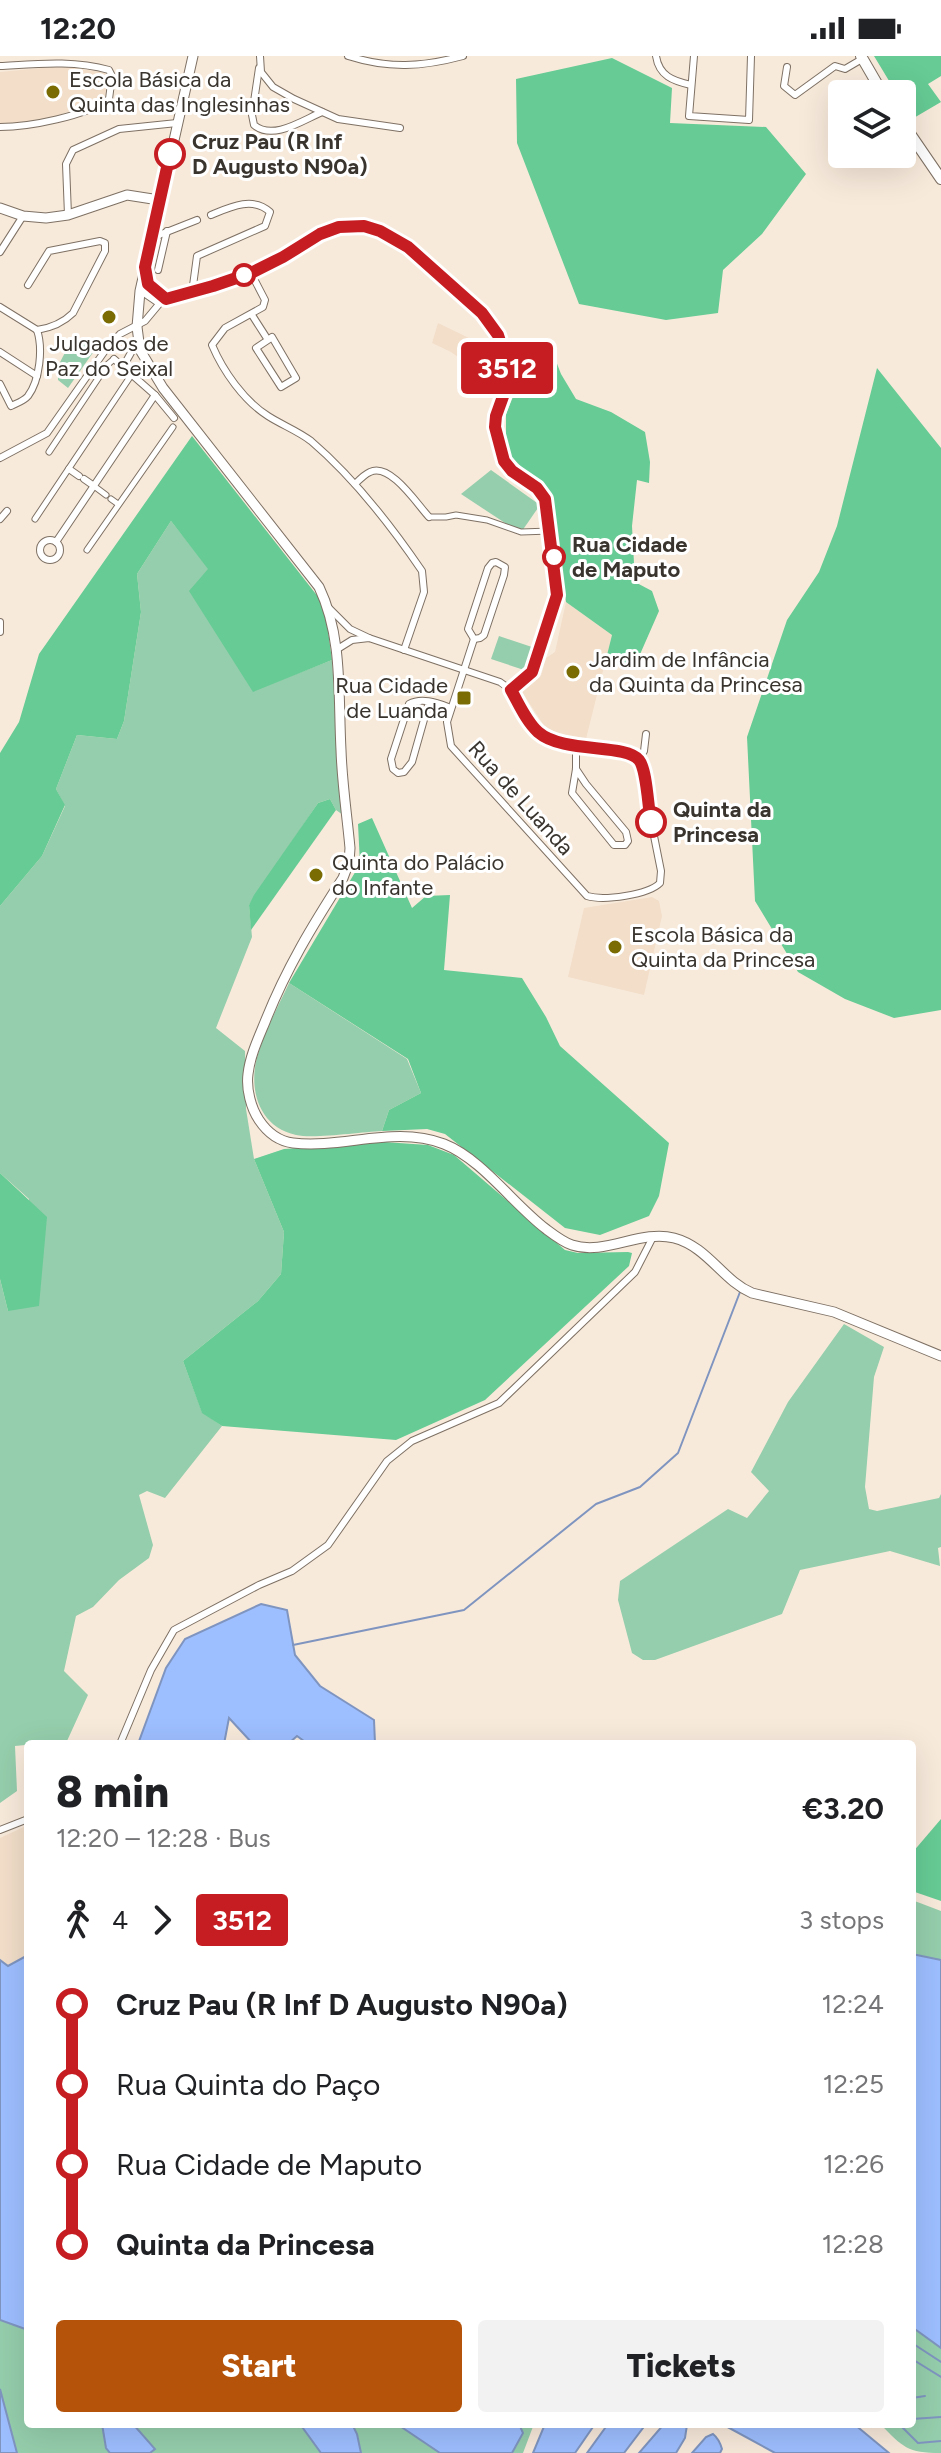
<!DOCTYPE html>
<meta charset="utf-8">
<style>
:root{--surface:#fff;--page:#f2f2f2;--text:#202124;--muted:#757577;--accent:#b45309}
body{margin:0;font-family:Figtree,sans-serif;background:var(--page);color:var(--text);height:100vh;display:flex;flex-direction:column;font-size:30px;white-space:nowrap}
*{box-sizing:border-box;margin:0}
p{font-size:26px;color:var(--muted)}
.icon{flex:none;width:44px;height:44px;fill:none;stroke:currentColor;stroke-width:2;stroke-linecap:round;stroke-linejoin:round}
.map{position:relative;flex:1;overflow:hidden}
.panel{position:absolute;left:24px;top:1684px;width:892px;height:688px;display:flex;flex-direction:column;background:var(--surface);border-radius:8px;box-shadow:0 8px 32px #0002}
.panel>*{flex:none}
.badge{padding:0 16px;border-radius:6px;font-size:28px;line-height:52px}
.controls{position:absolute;left:828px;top:24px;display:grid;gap:16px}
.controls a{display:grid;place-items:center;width:88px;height:88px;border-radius:8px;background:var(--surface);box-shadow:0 8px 32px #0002;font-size:40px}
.map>.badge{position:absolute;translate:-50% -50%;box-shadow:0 0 0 4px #fff}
.legs{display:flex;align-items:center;gap:12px;height:88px;padding:0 32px;font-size:26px}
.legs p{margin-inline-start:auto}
.overview{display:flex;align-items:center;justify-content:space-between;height:136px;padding:0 32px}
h1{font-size:44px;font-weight:800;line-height:60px}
.button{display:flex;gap:16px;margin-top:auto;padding:16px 32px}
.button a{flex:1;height:92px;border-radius:8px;background:var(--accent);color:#fff;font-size:32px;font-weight:800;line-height:92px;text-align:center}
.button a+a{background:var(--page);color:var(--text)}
ul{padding:0 32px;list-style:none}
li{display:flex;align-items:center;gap:28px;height:80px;font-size:30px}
li i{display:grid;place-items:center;width:12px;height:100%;margin:0 10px;background:currentColor}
li i::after{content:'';width:20px;height:20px;margin:-10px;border:6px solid;border-radius:50%;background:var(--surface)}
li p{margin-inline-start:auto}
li:first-child i{background:linear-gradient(#0000 50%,currentColor 0)}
li:last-child i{background:linear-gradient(currentColor 50%,#0000 0)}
.status{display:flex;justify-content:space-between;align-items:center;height:56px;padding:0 40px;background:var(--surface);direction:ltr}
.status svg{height:22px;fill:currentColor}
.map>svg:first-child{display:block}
.built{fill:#f2dec9}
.green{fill:#95ceac}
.forest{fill:#66cb95}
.water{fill:#9dbeff;stroke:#7f95c0;stroke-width:2}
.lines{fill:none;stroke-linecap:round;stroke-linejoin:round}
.stream{stroke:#7f95c0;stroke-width:2}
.pedestrian-casing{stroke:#7e7164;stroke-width:7}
.minor-casing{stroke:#7e7164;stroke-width:8}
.secondary-casing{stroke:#7e7164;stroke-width:11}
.primary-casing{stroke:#7e7164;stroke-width:12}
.pedestrian{stroke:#fff;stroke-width:5}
.minor{stroke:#fff;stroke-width:6}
.secondary{stroke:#fff;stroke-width:9}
.primary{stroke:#fff;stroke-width:10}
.line-1-casing{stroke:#fff;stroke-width:18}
.line-1{stroke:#c61d23;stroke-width:12}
.poi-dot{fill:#7a6b03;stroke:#fff;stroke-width:3}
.stop-1-dot{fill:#fff;stroke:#c61d23;stroke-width:4}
.labels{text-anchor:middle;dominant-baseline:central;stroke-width:6;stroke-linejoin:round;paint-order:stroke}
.poi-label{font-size:22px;fill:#39342e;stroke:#fff;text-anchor:start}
.stop-label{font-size:22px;font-weight:bold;fill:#39342e;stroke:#fff;text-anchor:start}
.street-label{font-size:22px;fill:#39342e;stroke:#fff}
</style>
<div class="status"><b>12:20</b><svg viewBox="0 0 49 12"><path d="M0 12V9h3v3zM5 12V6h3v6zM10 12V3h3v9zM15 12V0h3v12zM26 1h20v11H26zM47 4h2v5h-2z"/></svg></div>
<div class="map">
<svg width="941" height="2397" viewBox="0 0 941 2397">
<rect width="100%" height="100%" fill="#f8eadb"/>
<g class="built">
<path d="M62,10L106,17L108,21L105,41L57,60L23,68L0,67V16Z"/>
<path d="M438,267L496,295L499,304L498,311L481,324L465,306L451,296L432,287Z"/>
<path d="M566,546L612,579L586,683L555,678L545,671L522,636L541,620L546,602L555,596Z"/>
<path d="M652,841L659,845L662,860L644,939L568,921L584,852Z"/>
<path d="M28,1769V1899L8,1910L0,1904V1782Z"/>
</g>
<g class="green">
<path d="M86,282L99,288L68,332L58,324V310L69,289Z"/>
<path d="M491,414L540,449L522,475L514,473L461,438Z"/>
<path d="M171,465L209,513L253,635L332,604L343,759L336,754L330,743L318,747L249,849L252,881L216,972L245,995L246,1053L254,1103L284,1176L281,1218L258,1245L183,1305L202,1356L222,1370L165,1442L147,1435L139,1439L153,1489L149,1502L119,1524L93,1551L76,1560L64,1615L88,1639L67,1685L15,1690L17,1735L0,1747V1223L8,1255L29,1143L0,1117V850L42,800L65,750L56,733L77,679L117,683L124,665L141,556L137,518Z"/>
<path d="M499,580L535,592L527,615L491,603Z"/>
<path d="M289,927L407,1003L421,1037L389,1054L382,1075C361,1076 314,1083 296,1079C257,1071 247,1029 259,995C266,972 279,949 289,927Z"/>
<path d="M844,1268L884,1291L874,1321L865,1431L869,1453L877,1455L939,1442L941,1438V1491L938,1492L940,1510L890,1495L800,1514L782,1558L655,1604H643L632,1597L618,1544L620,1525L728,1453L747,1462L769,1435L751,1416L788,1346Z"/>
<path d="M912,1844L941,1855V2139L912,2122Z"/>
<path d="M0,2118L28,2123V2368H534L523,2397H0Z"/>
<path d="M912,2147L941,2166V2397C907,2397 903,2391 880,2368H912Z"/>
</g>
<g class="forest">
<path d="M874,0H941V20L928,28L941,46L912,63L902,46V38H897Z"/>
<path d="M612,2L672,32L670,67L766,71L806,118L762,178L723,214L718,257L666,264L579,248L517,87L516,23Z"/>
<path d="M549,287L561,318L576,343L611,356L645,376L650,406L649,427L637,424L632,470L635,526L652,535L659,555L634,612L605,607L612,579L566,546L553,444L506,395V358L519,326L516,301Z"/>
<path d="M877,312L941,392V954L894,962L845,943L798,916L755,845L747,681L787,564L819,516L837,470Z"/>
<path d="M192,380L319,542L327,567L332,604L253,636L189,535L208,513L171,465L137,518L141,556L124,665L117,683L77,679L56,733L65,749L42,800L0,850V697L19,666L39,598Z"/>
<path d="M330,743L336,754L251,874L249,849L254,839L318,747Z"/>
<path d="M372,762L412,852L426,840L450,839L444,914L522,922L546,961L560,990L669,1087L659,1140L649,1160L600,1179L565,1172L445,1078L427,1073L382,1075L389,1054L421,1037L408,1003L289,927L360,808L358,768Z"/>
<path d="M384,1086L428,1089L454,1099L565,1194L578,1197L628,1196L632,1197L629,1210L485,1344L396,1384L222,1370L202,1357L183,1305L258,1245L281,1218L284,1176L254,1103L284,1093Z"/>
<path d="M0,1117L47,1161L39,1250L8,1255L0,1223Z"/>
<path d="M941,1763V1845L912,1835V1797Z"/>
</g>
<g class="water">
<path d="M261,1548L287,1554L295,1599L320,1630L374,1664L375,1687L379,1688H308L297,1680L288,1688H253L229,1662L224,1688H138L166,1612L185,1583Z"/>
<path d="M912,1898L941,1904V2292L912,2271Z"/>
<path d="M28,1899V2274L0,2264V1904L8,1910Z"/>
<path d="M0,2333L17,2397H0Z"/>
<path d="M102,2368H133L155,2393L150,2397H110L106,2392Z"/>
<path d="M300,2368H352L357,2378L361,2397H321Z"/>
<path d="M397,2368H519L523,2377L512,2397H440Z"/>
<path d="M545,2368H595L575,2397H533Z"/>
<path d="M608,2368H646L624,2397H587Z"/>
<path d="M664,2368L687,2369L685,2382L676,2397H639Z"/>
<path d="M722,2368H854L889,2397H775Z"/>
<path d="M713,2378C718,2382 720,2386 722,2393L720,2397H692L706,2381Z"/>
</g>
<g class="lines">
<g class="stream">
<path d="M293,1589L464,1554L596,1448L640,1431L678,1397L740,1236"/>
<path d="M912,2287L941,2306"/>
<path d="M912,2303L941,2321"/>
<path d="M912,2342L925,2340"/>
<path d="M912,2363L941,2361"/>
<path d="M899,2368L918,2387L941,2385"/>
</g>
<g class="pedestrian-casing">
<g id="pedestrian">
<path d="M49,396L107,309L114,303"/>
<path d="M94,430L106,439"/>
<path d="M111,443L118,448"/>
<path d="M429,461H446L456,459L487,464L521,476L550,475"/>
<path d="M35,463L132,318"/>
<path d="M87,494L173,371"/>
</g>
</g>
<g class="minor-casing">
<g id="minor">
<path d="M260,0L261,16L273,31L294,43L338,63L400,72"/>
<path d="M348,0C389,13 422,11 463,0"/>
<path d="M656,0C659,20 673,25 691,29"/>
<path d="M694,0L689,60L749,64L751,0"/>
<path d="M0,10C37,8 73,4 109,14L112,20L109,43C86,60 29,71 0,71"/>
<path d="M787,11L784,30L795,39L835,10L845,13L862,3"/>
<path d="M259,12L252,59L254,69C273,85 303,64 322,56"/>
<path d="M68,159L66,108L73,94L119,73L177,67"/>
<path d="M153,178L159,179L197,164"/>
<path d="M0,196L23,160"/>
<path d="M158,214L167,175"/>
<path d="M251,217L265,244L263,251L225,272L212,289C223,315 244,345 268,360C282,369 298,375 311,385C352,420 392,471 422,515L424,536L404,594"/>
<path d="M146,219L152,232L166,243"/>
<path d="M28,229L49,195L100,185L105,187V195L73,257C63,267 50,272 37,274"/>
<path d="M141,235L157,246L251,217L283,201L320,178L339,171L364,170L380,175L408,191L482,257L498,279L507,307L506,332L496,360L495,371L500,393L507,410L537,432L545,443L557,539L532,616L511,634"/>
<path d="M192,237L197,200L265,170L270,156C253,140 230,151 211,159"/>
<path d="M0,251L37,274"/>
<path d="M252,259L268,284L272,281L296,322L281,331L256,292L268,284"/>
<path d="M0,296L37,320"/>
<path d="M114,303L155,339L174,362"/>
<path d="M123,311L138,284"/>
<path d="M0,328L11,350C17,347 24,345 28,340C40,324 43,292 37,274"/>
<path d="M0,402L47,377L109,289L120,278L145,265L160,247"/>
<path d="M69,413L79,420"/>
<path d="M84,423L94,430"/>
<path d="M355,428C359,424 365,418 370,416C390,406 417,448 429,461"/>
<path d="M0,463L7,455"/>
<circle cx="50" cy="494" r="10"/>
<path d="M56,486L155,339"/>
<path d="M496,506L505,511L504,519L484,579L480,582L474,583L468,573L488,512L492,507Z"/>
<path d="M329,552L350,573L369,582"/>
<path d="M0,566V576"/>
<path d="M474,583L447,666L451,690L587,840C604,845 648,839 660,827L661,815L647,745L643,714L638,704"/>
<path d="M336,594L352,584L369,582L500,626C522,640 524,670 547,683C575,697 614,687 638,704"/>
<path d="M429,646L412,706L404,716L398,717L393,713L391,703L409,648C422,641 437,647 451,652"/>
<path d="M576,691V713L572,737L614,789H625L628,785L626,776L586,728L576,713"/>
<path d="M638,704L644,695L646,678"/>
<path d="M120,1688L151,1614L174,1574L259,1529L292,1515L328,1489L387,1405L412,1385L499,1347L635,1216L653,1181"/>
<path d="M0,1774L28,1763"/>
</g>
</g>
<g class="secondary-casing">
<g id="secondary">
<path d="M193,0L140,235L137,271L140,294L163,332L319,531C343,581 338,639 341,694C342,727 347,759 350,792L349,806L343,822C312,870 286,913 265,966C258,983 250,1000 248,1018C246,1033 251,1052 259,1064C267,1076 278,1085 293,1087C343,1093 395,1069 444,1088C482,1103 513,1148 546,1173C554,1179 563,1186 572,1189C605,1200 641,1173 674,1182C708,1191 722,1224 752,1237L834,1256L941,1300"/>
<path d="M0,152L23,160L46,162L68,159L127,139L159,144"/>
</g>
</g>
<g class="primary-casing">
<g id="primary">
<path d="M861,0L883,38"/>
<path d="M902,66L941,123"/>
</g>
</g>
<use href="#pedestrian" class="pedestrian"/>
<use href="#minor" class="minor"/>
<use href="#secondary" class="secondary"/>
<use href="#primary" class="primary"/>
</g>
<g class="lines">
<g class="line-1-casing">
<path id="line-1" d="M170,98L145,211L148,228L166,243L213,230L251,217L283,201L320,178L339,171L364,170L380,175L408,191L482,257L498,279L507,307L506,332L496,360L495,371L504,405L512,415L537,432L545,443L557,539L532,616L511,634C519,648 526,665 538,676C563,698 625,687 639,704C647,714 648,752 651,766"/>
</g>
<use href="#line-1" class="line-1"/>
</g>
<g class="poi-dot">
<circle cx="53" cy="36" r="8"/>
<circle cx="109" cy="261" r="8"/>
<circle cx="573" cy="616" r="8"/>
<rect x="456" y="634" width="16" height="16" rx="4"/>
<circle cx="316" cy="819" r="8"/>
<circle cx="615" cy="891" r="8"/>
</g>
<g class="stop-1-dot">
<circle cx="170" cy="98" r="14"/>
<circle cx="244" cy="219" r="10"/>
<circle cx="554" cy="501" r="10"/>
<circle cx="651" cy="766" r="14"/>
</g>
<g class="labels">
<g class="poi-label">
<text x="69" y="23">Escola Básica da<tspan x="69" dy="25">Quinta das Inglesinhas</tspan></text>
<text x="109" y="287" text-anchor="middle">Julgados de<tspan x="109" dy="25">Paz do Seixal</tspan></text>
<text x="589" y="603">Jardim de Infância<tspan x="589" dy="25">da Quinta da Princesa</tspan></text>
<text x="448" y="629" text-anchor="end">Rua Cidade<tspan x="448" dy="25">de Luanda</tspan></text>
<text x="332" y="806">Quinta do Palácio<tspan x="332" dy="25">do Infante</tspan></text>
<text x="631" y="878">Escola Básica da<tspan x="631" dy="25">Quinta da Princesa</tspan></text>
</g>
<g class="stop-label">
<text x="192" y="85">Cruz Pau (R Inf<tspan x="192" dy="25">D Augusto N90a)</tspan></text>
<text x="572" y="488">Rua Cidade<tspan x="572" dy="25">de Maputo</tspan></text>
<text x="673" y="753">Quinta da<tspan x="673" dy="25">Princesa</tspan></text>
</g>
<g class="street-label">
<text transform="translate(521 742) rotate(48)">Rua de Luanda</text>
</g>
</g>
</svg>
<div class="controls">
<a><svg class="icon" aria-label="layers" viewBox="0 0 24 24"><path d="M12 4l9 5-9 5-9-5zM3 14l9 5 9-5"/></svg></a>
</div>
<b class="badge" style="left:507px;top:312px;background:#c61d23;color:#fff">3512</b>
<section class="panel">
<div class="overview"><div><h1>8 min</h1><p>12:20 – 12:28 · Bus</p></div><b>€3.20</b></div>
<div class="legs"><svg class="icon" aria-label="walk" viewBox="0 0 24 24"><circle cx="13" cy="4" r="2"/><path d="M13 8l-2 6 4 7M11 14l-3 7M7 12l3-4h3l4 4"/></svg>4<svg class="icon" aria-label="forward" viewBox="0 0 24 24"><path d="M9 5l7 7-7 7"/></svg><b class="badge" style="background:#c61d23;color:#fff">3512</b><p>3 stops</p></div>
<ul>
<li><i style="color:#c61d23"></i><b>Cruz Pau (R Inf D Augusto N90a)</b><p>12:24</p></li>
<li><i style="color:#c61d23"></i><span>Rua Quinta do Paço</span><p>12:25</p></li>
<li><i style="color:#c61d23"></i><span>Rua Cidade de Maputo</span><p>12:26</p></li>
<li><i style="color:#c61d23"></i><b>Quinta da Princesa</b><p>12:28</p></li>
</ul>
<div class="button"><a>Start</a><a>Tickets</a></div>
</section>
</div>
